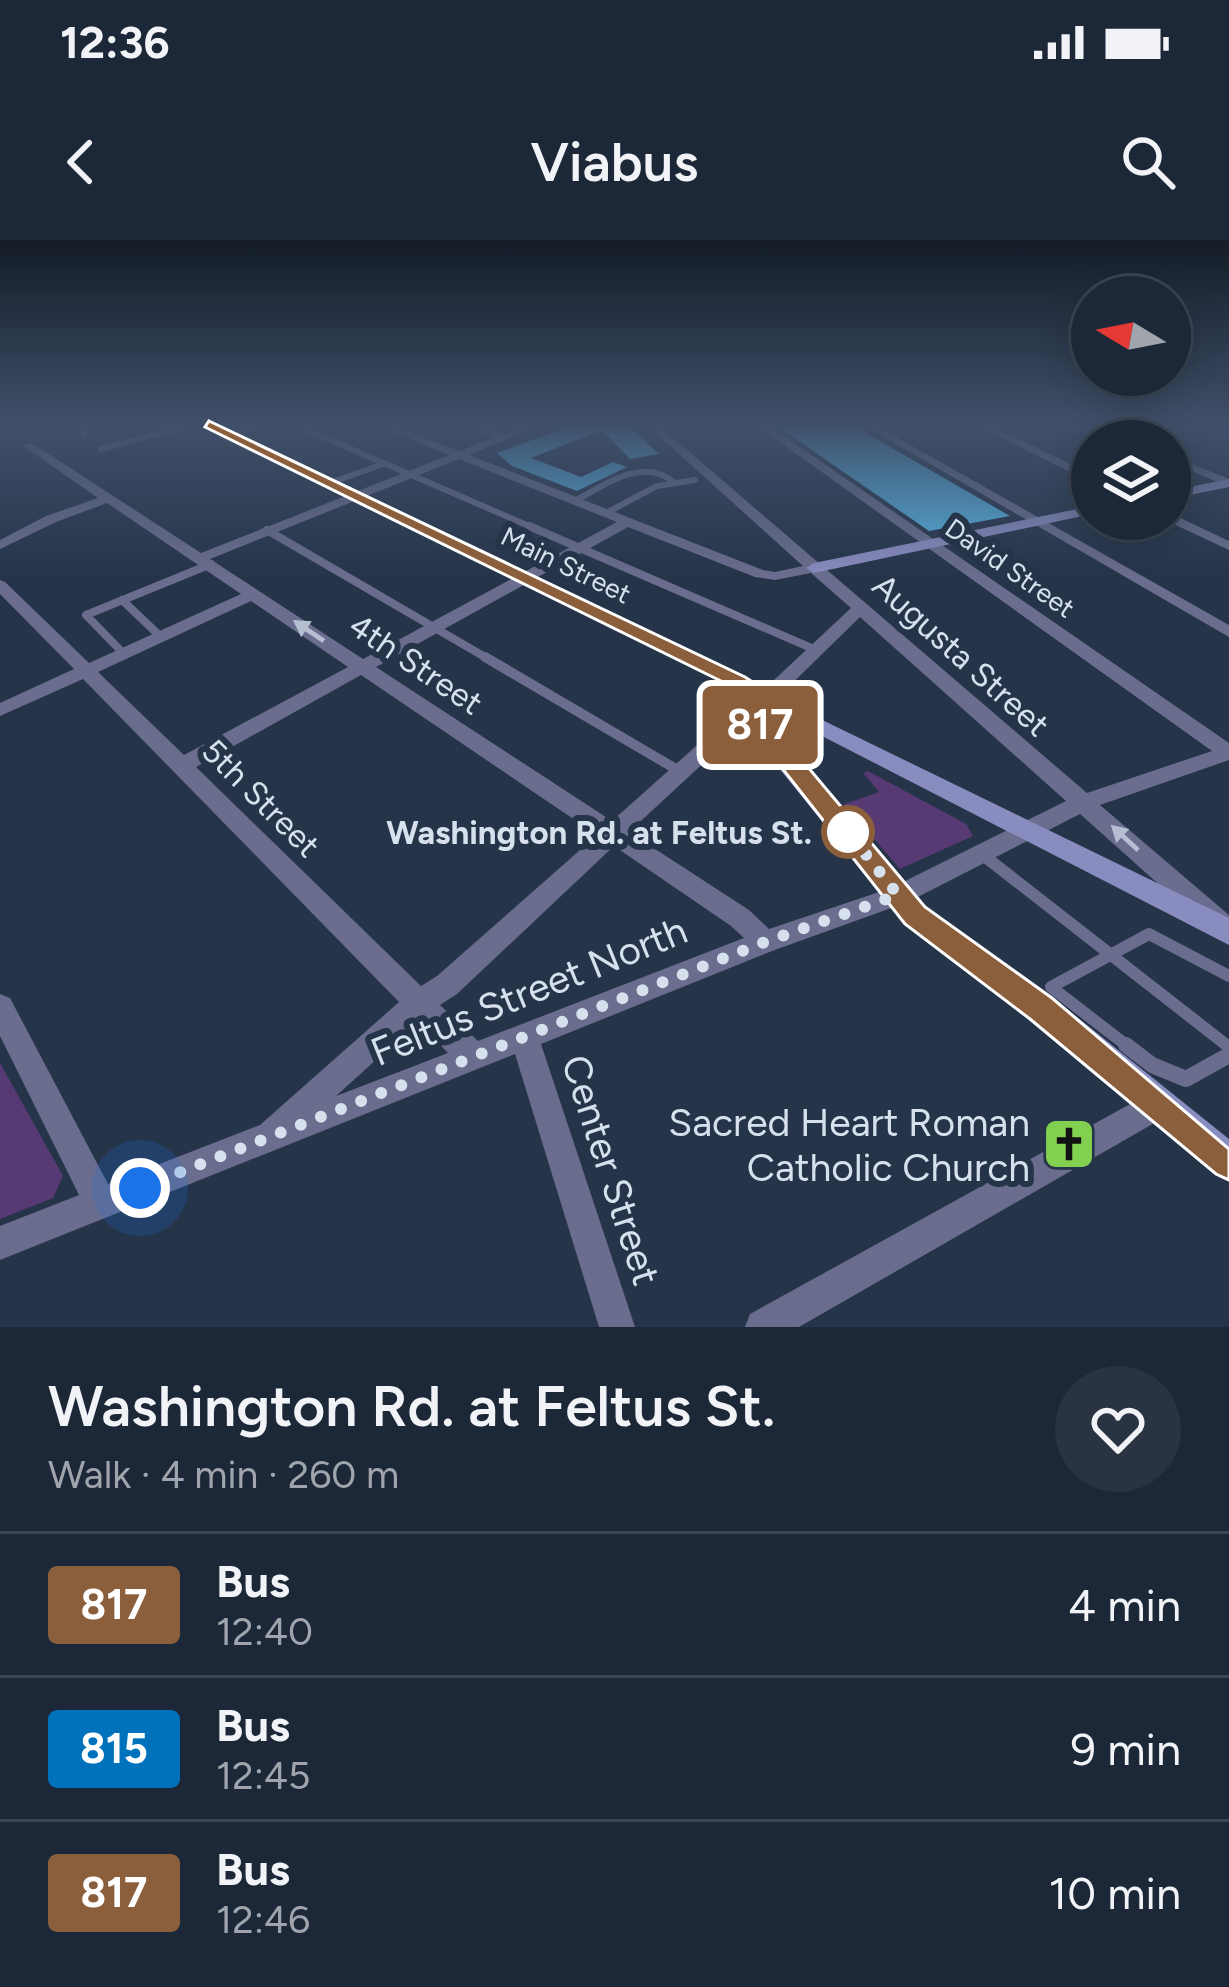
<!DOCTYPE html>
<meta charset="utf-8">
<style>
:root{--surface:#1c2737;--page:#293342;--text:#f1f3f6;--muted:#a0a5ad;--line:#3a4452}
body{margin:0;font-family:Figtree,sans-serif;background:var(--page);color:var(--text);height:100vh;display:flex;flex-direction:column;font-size:45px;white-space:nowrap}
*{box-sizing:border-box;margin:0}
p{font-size:39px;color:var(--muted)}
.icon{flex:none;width:66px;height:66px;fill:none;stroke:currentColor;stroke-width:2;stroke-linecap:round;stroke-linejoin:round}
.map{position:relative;height:1087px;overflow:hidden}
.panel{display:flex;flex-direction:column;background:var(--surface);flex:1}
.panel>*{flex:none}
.badge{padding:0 24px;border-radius:9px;font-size:42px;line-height:78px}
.needle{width:78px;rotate:280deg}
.buttons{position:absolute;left:1071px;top:36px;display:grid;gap:24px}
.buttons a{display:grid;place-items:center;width:120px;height:120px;border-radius:50%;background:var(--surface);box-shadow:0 6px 30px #0003,0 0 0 3px var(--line);font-size:60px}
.you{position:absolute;width:60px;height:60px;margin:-30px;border:9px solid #fff;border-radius:50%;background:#1a73e8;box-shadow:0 0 0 18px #1a73e833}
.map>.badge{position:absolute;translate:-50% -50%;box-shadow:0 0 0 6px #fff}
.round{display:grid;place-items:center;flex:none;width:126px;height:126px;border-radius:63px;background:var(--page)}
.summary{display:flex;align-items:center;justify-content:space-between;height:204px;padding:0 48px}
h1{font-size:57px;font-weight:600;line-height:90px}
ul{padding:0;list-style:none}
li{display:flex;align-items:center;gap:36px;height:144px;padding:0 48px;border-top:3px solid var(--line)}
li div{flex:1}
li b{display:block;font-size:45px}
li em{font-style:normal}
li .badge{min-width:132px;font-weight:700;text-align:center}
.status{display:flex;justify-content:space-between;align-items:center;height:84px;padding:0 60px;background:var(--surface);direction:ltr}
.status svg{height:33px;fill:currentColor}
header{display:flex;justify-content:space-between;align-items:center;height:156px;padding:0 48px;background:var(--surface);font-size:54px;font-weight:600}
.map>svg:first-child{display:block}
.green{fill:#573974}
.building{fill:#55b3e2}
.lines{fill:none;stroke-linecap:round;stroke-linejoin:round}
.lane-far4{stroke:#6a6d8d;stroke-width:6}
.lane-far3{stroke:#6a6d8d;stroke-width:8}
.lane-far2{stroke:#6a6d8d;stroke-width:10}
.lane-far1{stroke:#6a6d8d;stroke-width:12}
.lane{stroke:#6a6d8d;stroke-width:16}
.street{fill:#6a6d8d;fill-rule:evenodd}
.secondary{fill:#898cbf;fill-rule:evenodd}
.oneway{fill:#b6bed1}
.line{fill:#8b5e3c;stroke:#fff;stroke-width:3}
.walk{stroke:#d7e1ee;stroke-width:12;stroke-dasharray:0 21.6}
.stop-dot{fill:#fff;stroke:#8b5e3c;stroke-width:6}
.labels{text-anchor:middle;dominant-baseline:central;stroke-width:12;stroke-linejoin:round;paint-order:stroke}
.far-street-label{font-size:27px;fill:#d7e1ee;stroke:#253449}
.street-label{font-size:33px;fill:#d7e1ee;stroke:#253449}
.stop-label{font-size:33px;font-weight:bold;fill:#d7e1ee;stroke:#253449;text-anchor:end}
.near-street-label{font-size:39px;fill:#d7e1ee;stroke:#253449}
.near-poi-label{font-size:39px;fill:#d7e1ee;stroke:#253449;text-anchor:end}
</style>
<div class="status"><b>12:36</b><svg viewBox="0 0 49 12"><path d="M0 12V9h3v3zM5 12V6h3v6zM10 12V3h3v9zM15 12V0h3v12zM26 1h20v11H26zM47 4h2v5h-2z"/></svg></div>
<header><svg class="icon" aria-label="back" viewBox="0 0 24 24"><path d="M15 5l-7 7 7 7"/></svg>Viabus<svg class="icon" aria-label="search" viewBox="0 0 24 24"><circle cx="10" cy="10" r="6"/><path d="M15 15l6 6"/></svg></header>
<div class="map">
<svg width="1229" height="1087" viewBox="0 0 1229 1087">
<rect width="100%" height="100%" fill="#253449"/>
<g class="green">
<path d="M868,531L966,584L973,596L900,629L844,564L879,552L863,533Z"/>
<path d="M0,823L63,936L53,958L0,979Z"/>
</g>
<g class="building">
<path d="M573,185H628L659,214L630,219L602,190L531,218L581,237L613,222L627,227L577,251L512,226L497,213Z"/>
<path d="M797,185H852L1010,276L929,291L780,188Z"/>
</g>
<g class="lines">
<g class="lane-far4">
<path d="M296,185L536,289"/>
<path d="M84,196L87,185"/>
<path d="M101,209L189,185"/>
<path d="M330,243L383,224"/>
<path d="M575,261C606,244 643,216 675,243"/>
<path d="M606,273L657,246L695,240"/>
</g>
<g class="lane-far3">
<path d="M529,286L816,410"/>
<path d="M267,290L490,420"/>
<path d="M122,360L161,397"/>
<path d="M124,414L86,375L211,324"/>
</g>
<path class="lane-far2" d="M485,417L681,532"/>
<g class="lane-far1">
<path d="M983,615L1229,807"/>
<path d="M1130,808L1051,747L1149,694L1229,736"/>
</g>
<path class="lane" d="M1126,805L1152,825L1186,839L1229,815"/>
<g class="street">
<path d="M257,185H273L224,201L219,198Z"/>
<path d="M377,185H391L459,211L495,197L464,185H479L505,194L527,185H541L469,215L763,330L775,332L803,326L647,185H658L1087,553L1212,511L756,185H768L1229,503V520L1100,565L1229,675V702L1220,699L1080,574L908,662L772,711L541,804L635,1087H599L515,814L0,1020V986L79,955L0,796V754L10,758L108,944L260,885L399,762L83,439L0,476V463L74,429L0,354V340L5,342L89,423L241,354L107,263L56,282L0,309V300L46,276L98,258L22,205L32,203L201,313L449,215ZM459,219L617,282L363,419L210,319ZM628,287L755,337L775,340L811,333L851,368L757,456L755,460L757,464H771L860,377L1066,561L891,648L769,689L749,670L629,592L737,492L740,487L737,482H723L612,581L376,427ZM251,361L348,427L184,515L98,432ZM361,435L597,595L437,736L421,746L196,527ZM614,606L731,686L744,698L478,801L440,765L457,754ZM418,782L448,813L336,856Z"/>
<path d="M863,185H875L1229,385V397Z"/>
<path d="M976,185H989L1092,234V243Z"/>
<path d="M1086,185H1100L1134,201H1120Z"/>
<path d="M1170,215L1229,239V247L1170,222Z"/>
<path d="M1170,273L1229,301V310L1165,280L1170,279Z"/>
<path d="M1159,848L1170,852L1174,863L1170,874L799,1087H745L750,1074Z"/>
</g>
<g class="secondary">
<path d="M203,185H218L745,436L771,455L1229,678V705L748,458L925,666L1052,757L1229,899V940L1216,935L1030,779L905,684L736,475L722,449L727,444Z"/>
<path d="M1229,239V247L1170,259V251Z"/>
<path d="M1092,266V274L814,333L806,328L814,323Z"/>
</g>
</g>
<defs><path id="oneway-solid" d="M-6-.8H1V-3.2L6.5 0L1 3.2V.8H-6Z" transform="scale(3)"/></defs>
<g class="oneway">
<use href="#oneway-solid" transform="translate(309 391) rotate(-146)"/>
<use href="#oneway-solid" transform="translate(1125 598) rotate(-137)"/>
</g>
<linearGradient id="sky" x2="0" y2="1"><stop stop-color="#141d28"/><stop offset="0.55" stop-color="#40506a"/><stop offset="1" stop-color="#40506a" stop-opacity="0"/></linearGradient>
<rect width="1229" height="337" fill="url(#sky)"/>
<path class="line" d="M209,181L745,437L772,455L771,483L925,667L1052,758L1229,909V940L1216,934L1030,779L905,684L752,490L754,462L731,446L205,187Z"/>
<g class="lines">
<path class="walk" d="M140,948L765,702L898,655L848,592"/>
</g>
<defs>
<g id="church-square" transform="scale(2.7)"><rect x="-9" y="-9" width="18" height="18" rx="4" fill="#82d04f" stroke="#253449"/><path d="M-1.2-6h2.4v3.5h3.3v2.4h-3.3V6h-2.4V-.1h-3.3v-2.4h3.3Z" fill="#111"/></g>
</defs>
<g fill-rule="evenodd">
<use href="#church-square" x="1069" y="904"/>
</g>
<circle class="stop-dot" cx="848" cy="592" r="24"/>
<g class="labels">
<g class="far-street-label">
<text transform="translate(566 325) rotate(26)">Main Street</text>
<text transform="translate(1010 328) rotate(35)">David Street</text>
</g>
<g class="street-label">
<text transform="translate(961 415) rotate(42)">Augusta Street</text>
<text transform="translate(416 424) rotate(34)">4th Street</text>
<text transform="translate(261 558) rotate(45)">5th Street</text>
</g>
<g class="stop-label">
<text x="812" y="592">Washington Rd. at Feltus St.</text>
</g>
<g class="near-street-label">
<text transform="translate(529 751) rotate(-22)">Feltus Street North</text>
<text transform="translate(611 930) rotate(72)">Center Street</text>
</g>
<g class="near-poi-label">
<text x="1030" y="882">Sacred Heart Roman<tspan x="1030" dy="45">Catholic Church</tspan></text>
</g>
</g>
</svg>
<div class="buttons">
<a><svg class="needle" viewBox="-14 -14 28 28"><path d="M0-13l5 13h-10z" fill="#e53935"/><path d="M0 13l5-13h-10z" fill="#a0a5ad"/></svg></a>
<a><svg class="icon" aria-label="layers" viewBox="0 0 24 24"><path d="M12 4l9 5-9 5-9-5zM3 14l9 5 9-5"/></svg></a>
</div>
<div class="you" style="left:140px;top:948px"></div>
<b class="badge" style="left:760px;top:485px;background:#8b5e3c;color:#fff">817</b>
</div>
<section class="panel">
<div class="summary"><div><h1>Washington Rd. at Feltus St.</h1><p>Walk · 4 min · 260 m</p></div><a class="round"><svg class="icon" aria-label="heart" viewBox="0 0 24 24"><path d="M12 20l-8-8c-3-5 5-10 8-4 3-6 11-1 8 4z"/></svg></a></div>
<ul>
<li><span class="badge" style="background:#8b5e3c;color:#fff">817</span><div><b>Bus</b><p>12:40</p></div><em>4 min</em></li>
<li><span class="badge" style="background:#0072bc;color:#fff">815</span><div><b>Bus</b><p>12:45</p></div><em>9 min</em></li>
<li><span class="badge" style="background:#8b5e3c;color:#fff">817</span><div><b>Bus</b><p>12:46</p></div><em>10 min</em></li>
</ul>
</section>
